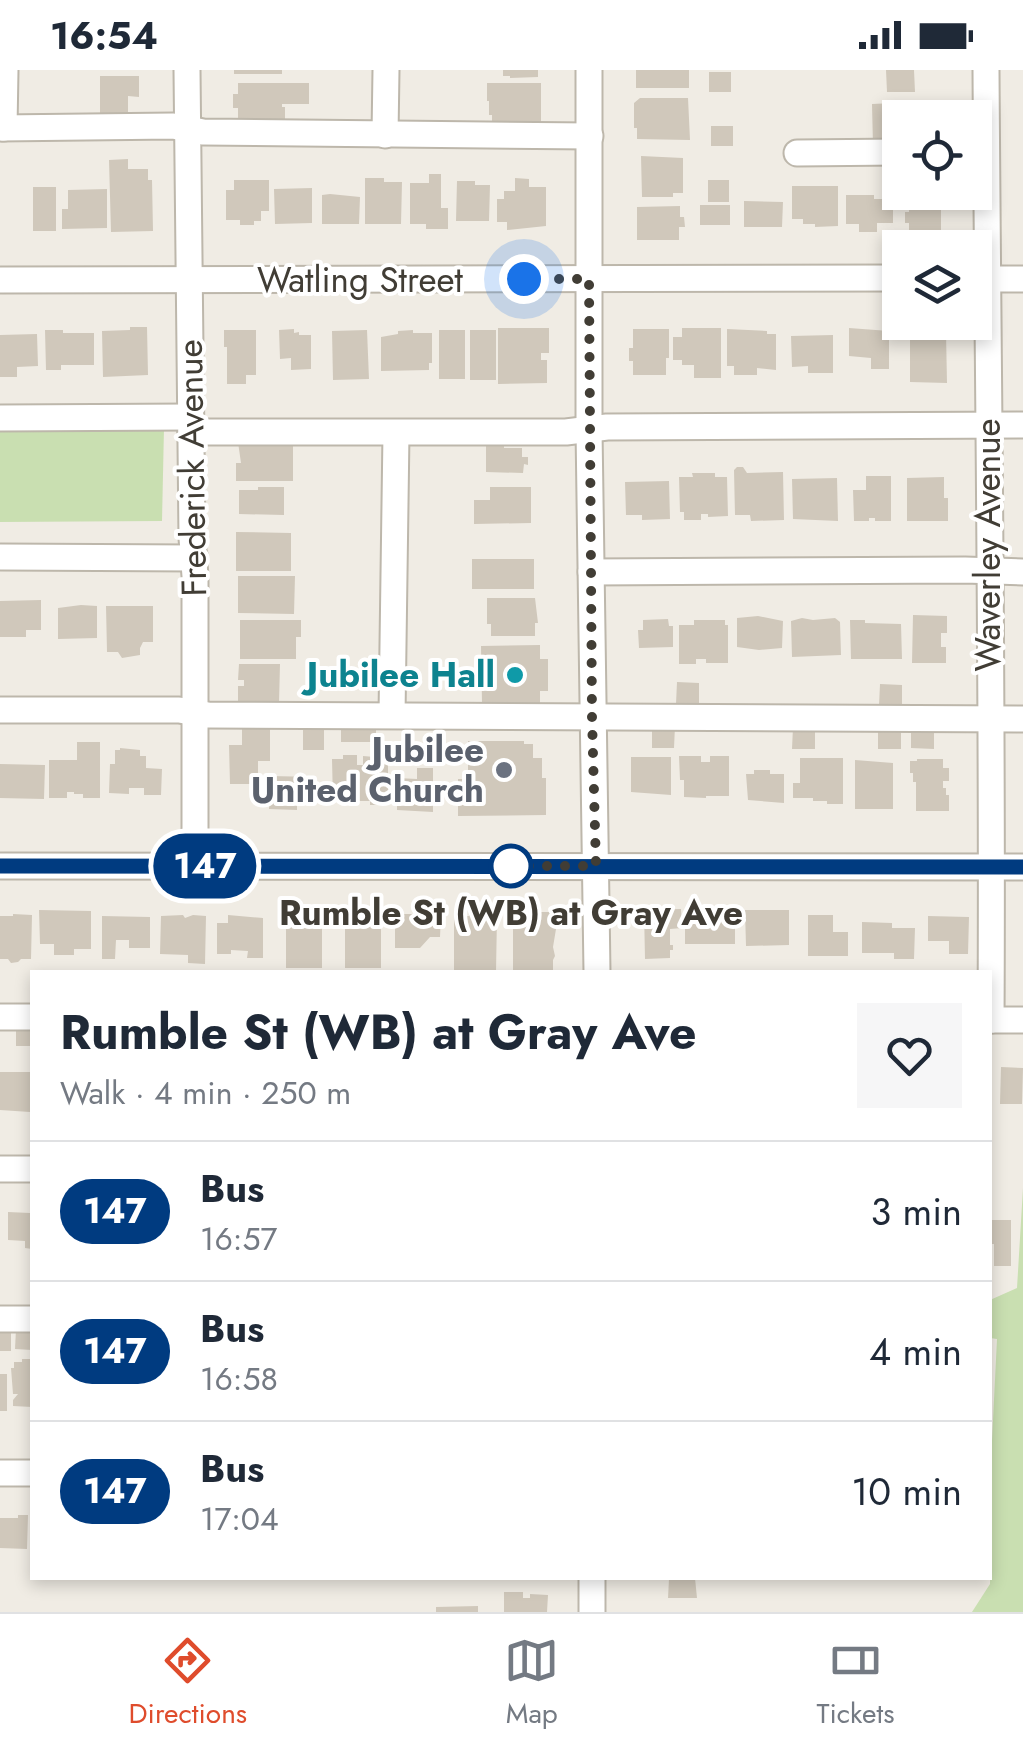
<!DOCTYPE html>
<meta charset="utf-8">
<style>
:root{--surface:#fff;--page:#f6f6f7;--text:#1f2937;--muted:#747a83;--line:#e0e1e3;--accent:#df4c2c}
body{margin:0;font-family:Jost,sans-serif;background:var(--page);color:var(--text);height:100vh;display:flex;flex-direction:column;font-size:38px;white-space:nowrap}
*{box-sizing:border-box;margin:0}
p{font-size:32px;color:var(--muted)}
.icon{flex:none;width:55px;height:55px;fill:none;stroke:currentColor;stroke-width:2;stroke-linecap:round;stroke-linejoin:round}
.map{position:relative;flex:1;overflow:hidden}
.sheet{position:absolute;left:30px;top:900px;width:962px;height:610px;display:flex;flex-direction:column;background:var(--surface);border-radius:0px;box-shadow:0 5px 15px #0003}
.sheet>*{flex:none}
.badge{padding:0 20px;border-radius:32px;font-size:35px;line-height:65px}
.tools{position:absolute;left:882px;top:30px;display:grid;gap:20px}
.tools a{display:grid;place-items:center;width:110px;height:110px;border-radius:0px;background:var(--surface);box-shadow:0 5px 15px #0003;font-size:50px}
.you{position:absolute;width:50px;height:50px;margin:-25px;border:8px solid #fff;border-radius:50%;background:#1a73e8;box-shadow:0 0 0 15px #1a73e833}
.map>.badge{position:absolute;translate:-50% -50%;box-shadow:0 0 0 5px #fff}
.round{display:grid;place-items:center;flex:none;width:105px;height:105px;border-radius:0px;background:var(--page)}
.head{display:flex;align-items:center;justify-content:space-between;height:170px;padding:0 30px}
h1{font-size:48px;font-weight:700;line-height:75px}
ul{padding:0;list-style:none}
li{display:flex;align-items:center;gap:30px;height:140px;padding:0 30px;border-top:2px solid var(--line)}
li div{flex:1}
li b{display:block;font-size:38px}
li em{font-style:normal}
li .badge{min-width:110px;font-weight:700;text-align:center}
.status{display:flex;justify-content:space-between;align-items:center;height:70px;padding:0 50px;background:var(--surface);direction:ltr}
.status svg{height:28px;fill:currentColor}
.dock{display:flex;justify-content:space-around;align-items:center;height:140px;border-top:2px solid var(--line);background:var(--surface);font-size:28px;color:var(--muted)}
.dock a{display:grid;justify-items:center;gap:5px}
.dock .selected{color:var(--accent)}
.map>svg:first-child{display:block}
.green{fill:#c9dfb1}
.building{fill:#d0c8bb}
.lines{fill:none;stroke-linecap:round;stroke-linejoin:round}
.minor-casing{stroke:#bdb7ab;stroke-width:29}
.minor{stroke:#fff;stroke-width:25}
.line-casing{stroke:#fff;stroke-width:22}
.line{stroke:#003b80;stroke-width:15}
.walk{stroke:#413d35;stroke-width:10;stroke-dasharray:0 18}
.culture-dot{fill:#0f9aa8;stroke:#fff;stroke-width:4}
.worship-dot{fill:#6b7280;stroke:#fff;stroke-width:4}
.stop-dot{fill:#fff;stroke:#003b80;stroke-width:5}
.labels{text-anchor:middle;dominant-baseline:central;stroke-width:8;stroke-linejoin:round;paint-order:stroke}
.street-label{font-size:35px;fill:#413d35;stroke:#fff}
.culture-label{font-size:35px;font-weight:bold;fill:#0d838f;stroke:#fff;text-anchor:end}
.worship-label{font-size:35px;font-weight:bold;fill:#5b616d;stroke:#fff;text-anchor:end}
.stop-label{font-size:35px;font-weight:bold;fill:#413d35;stroke:#fff}
</style>
<div class="status"><b>16:54</b><svg viewBox="0 0 49 12"><path d="M0 12V9h3v3zM5 12V6h3v6zM10 12V3h3v9zM15 12V0h3v12zM26 1h20v11H26zM47 4h2v5h-2z"/></svg></div>
<div class="map">
<svg width="1023" height="1542" viewBox="0 0 1023 1542">
<rect width="100%" height="100%" fill="#f0ece4"/>
<g class="green">
<path d="M0,357L164,358L162,451L0,452Z"/>
<path d="M1023,1118V1542H972L990,1514L991,1391L997,1269L990,1268V1230L1017,1218Z"/>
</g>
<g class="building">
<rect x="234" y="0" width="48" height="4"/>
<path d="M503,0H538V7L510,8V6H503Z"/>
<rect x="636" y="0" width="53" height="18"/>
<path d="M886,0H914L915,22H887Z"/>
<rect x="709" y="2" width="22" height="20"/>
<path d="M100,6H139V27L128,26V44L100,43Z"/>
<path d="M238,13H309V34H282V37H285V51H238V38H233V24H238Z"/>
<path d="M487,13H541V53L492,52V45H489V31H487Z"/>
<path d="M640,28H688L690,70L637,69V58H634V33Z"/>
<path d="M917,32V43H921V48H900V74L873,75L872,34Z"/>
<rect x="711" y="56" width="22" height="20"/>
<path d="M641,86L683,88V123H673V127H642Z"/>
<path d="M128,89V99H148V110H152L153,161L111,162L109,90Z"/>
<path d="M429,104H441V138H448V159H426V154H410V113H429Z"/>
<path d="M365,108H384V112H402L401,154H365Z"/>
<path d="M515,108L529,109V117H546V156L507,160V152H497V129H504V121H515Z"/>
<path d="M234,110H269V141H261V151H254V155H240V150H226V120H234Z"/>
<rect x="708" y="110" width="21" height="22"/>
<path d="M457,111H475V115H490L489,151H456Z"/>
<path d="M792,116H838V156L815,157V154H803V149H792Z"/>
<rect x="33" y="117" width="23" height="44"/>
<path d="M312,118V153L275,154L274,119Z"/>
<path d="M107,119V158L62,159V139H68V120Z"/>
<path d="M909,122H941V161H909V153H905V142H909Z"/>
<path d="M330,124L360,127L359,154H322V125Z"/>
<path d="M846,125H874V129H893V153H877V162H859V154H846Z"/>
<path d="M744,131L783,132L782,157H744Z"/>
<rect x="700" y="135" width="30" height="20"/>
<path d="M680,136V147H684L685,157H679V170H637V137Z"/>
<path d="M130,257H147L148,305L103,307L102,261L130,260Z"/>
<path d="M498,258H549V283H541V290H547V313L498,314Z"/>
<path d="M682,258H721V308H694V295H682V290H673V267H682Z"/>
<path d="M849,258L889,261V299H871V288L849,286Z"/>
<path d="M294,259V263L299,262V265H311V299L291,300V288L280,289L279,260Z"/>
<path d="M633,259H669V288H666V305H633V291H629V278H633Z"/>
<path d="M727,259L767,261V264H776V300L757,298V305H734V296H727Z"/>
<path d="M45,260H63V263H94V295H61V300H46Z"/>
<path d="M224,260H256V305H246V314H227V277H224Z"/>
<path d="M367,260L369,309L333,310L332,261Z"/>
<path d="M413,260V263H432V293H429V300L381,301V267L398,264V261Z"/>
<rect x="439" y="260" width="26" height="49"/>
<rect x="470" y="260" width="26" height="50"/>
<path d="M946,262L947,313L910,312V263Z"/>
<path d="M37,264L38,296L17,297V307H0V265Z"/>
<path d="M833,265V303H808V296L792,297L791,266Z"/>
<path d="M486,370L504,371V378H522V387H528V395L524,394L523,403L486,402Z"/>
<path d="M238,372H293V411H236V393H241Z"/>
<path d="M737,397H743L747,403L783,402L784,450L751,451L750,445H735L734,400Z"/>
<path d="M692,403H715V407H727L728,446L708,447V444H701V450H684V442H680L679,407H693Z"/>
<path d="M866,406H891V451H875V448H869V451H854L853,420H866Z"/>
<path d="M944,407V428H948V451H907V408Z"/>
<path d="M837,408L838,451L793,449L792,409Z"/>
<path d="M669,411L670,449L642,450V445H626L625,412Z"/>
<path d="M258,417H284V445L239,444V420H258Z"/>
<path d="M490,417H531V453L474,454V430H490Z"/>
<path d="M236,462L291,463V501H236Z"/>
<rect x="472" y="489" width="62" height="30"/>
<path d="M238,506H295L294,544L238,543Z"/>
<path d="M487,528H535L538,553H535V566H491V554H487Z"/>
<path d="M41,530V560H26V567H0V531Z"/>
<path d="M81,535L97,536V568L58,569V538Z"/>
<path d="M106,536H153V572H143L140,578V585L122,588L118,582H107Z"/>
<path d="M913,545L947,546V563H941V577H946V593H912Z"/>
<path d="M758,546L783,551L782,578L759,580L737,577V548Z"/>
<path d="M802,548L813,550L835,548L840,552L841,585L792,587L791,551Z"/>
<path d="M668,549L669,556H673V577L639,578L638,560H643V550Z"/>
<path d="M240,550H301V567H296V589H240Z"/>
<path d="M694,550H725V555H728V593H706V589H696V594H679V555H694Z"/>
<path d="M850,550H865V553L901,554L902,589H851Z"/>
<path d="M540,575V589H548V621H540V633H482L481,576Z"/>
<path d="M239,594H280L279,633H238V616H244V610H238Z"/>
<path d="M677,612L699,613V634H676Z"/>
<path d="M880,614L902,615V636H879Z"/>
<path d="M242,653H270V691H258V714H230L229,675H242Z"/>
<rect x="341" y="654" width="35" height="18"/>
<rect x="303" y="656" width="21" height="24"/>
<path d="M652,656H675L674,678H652Z"/>
<path d="M793,657L815,658V679H792Z"/>
<path d="M878,657L901,658V679H878Z"/>
<path d="M911,657H934V679L911,678Z"/>
<path d="M468,671H524V674H533V688H542V708H546V745L458,746V709H468Z"/>
<path d="M77,672H100V728H83V724H74V722H67V728H49V690H77Z"/>
<path d="M120,678L140,680V686H146V698L162,699L161,725H144V718H129V724L109,723L110,694H115V680H120Z"/>
<path d="M343,685H357V695H363V686L386,688V692H388V731H381V735H370V731H351V735H340V731H333L332,689H343Z"/>
<path d="M679,686H701V692H710V686H729V726H706V728L684,727V710H680Z"/>
<path d="M631,687H671V725L631,722Z"/>
<path d="M800,688H843V734H827V731H813V728H793V713H800Z"/>
<path d="M917,689H943V698H949V711H943V718H946V725H949V741H916V712H913V703H910V691H917Z"/>
<path d="M855,690L893,693V739H855Z"/>
<path d="M0,694L45,695L44,729L0,728Z"/>
<path d="M417,698H433V742L397,740V708L417,709Z"/>
<path d="M754,700H770V704H784V733L748,730L746,704H754Z"/>
<path d="M270,706L316,707V735L297,734V740L269,739Z"/>
<path d="M681,839L682,858L670,859V875H673V880H670V888L645,889L644,840Z"/>
<path d="M39,840L91,841V879H74V885H54V874H40Z"/>
<path d="M685,840H711V845L735,846V874H685Z"/>
<path d="M745,840H789V875L746,876Z"/>
<path d="M472,842H480L484,846H497L496,902L454,900V846H469Z"/>
<path d="M513,842H554V857L556,859L553,877L555,886L553,890V902H513Z"/>
<path d="M13,844L32,845L31,889H21L18,892L11,893L8,889H0V846H13Z"/>
<path d="M395,844H441L440,867H430L420,878H395Z"/>
<path d="M183,845L185,848L193,845L206,846L205,894L188,893V885L160,884L161,846Z"/>
<path d="M228,845L263,848V888H247L248,881L231,880V884H217V853H228Z"/>
<rect x="286" y="845" width="36" height="53"/>
<rect x="345" y="845" width="36" height="53"/>
<path d="M808,845H833V862H848V886H808Z"/>
<path d="M102,846L150,847V878H129V870H116L115,889H102Z"/>
<path d="M928,846L969,847L968,884H949V871H928Z"/>
<path d="M862,852L892,853V858H915L914,889H894V883H862Z"/>
<rect x="16" y="953" width="16" height="23"/>
<path d="M1001,997L1023,998L1022,1034H1000Z"/>
<path d="M0,1002H31L30,1042L0,1040Z"/>
<path d="M8,1142L30,1143V1145H32V1179L25,1178V1171L8,1170Z"/>
<path d="M990,1150H1011V1196H994V1174H990Z"/>
<path d="M16,1259L32,1260V1280L15,1279Z"/>
<rect x="0" y="1260" width="11" height="21"/>
<path d="M22,1289H32V1337L13,1336V1330L18,1324H13L11,1298H14V1292H22Z"/>
<rect x="0" y="1304" width="7" height="37"/>
<path d="M18,1445H28L27,1479L0,1478V1448H18Z"/>
<path d="M672,1508H695L697,1528H668L669,1509Z"/>
<path d="M504,1522H523V1528H530V1524L548,1525L547,1542H504Z"/>
<path d="M478,1536V1542H436V1537Z"/>
</g>
<g class="lines">
<g class="minor-casing">
<g id="minor">
<path d="M187,0L192,468L195,506V796"/>
<path d="M589,0V360L597,902"/>
<path d="M986,0C988,317 993,633 991,950"/>
<path d="M0,58L173,56L203,62L590,66"/>
<path d="M4,58L5,0"/>
<path d="M385,65L386,0"/>
<path d="M797,83L900,82"/>
<path d="M975,209H1023"/>
<path d="M0,210L900,208"/>
<path d="M0,348L190,347"/>
<path d="M191,362H566L607,357L1023,355"/>
<path d="M0,487L195,488"/>
<path d="M591,502L965,500L1023,502"/>
<path d="M0,640H179L208,645L1023,649"/>
<path d="M392,645L396,363"/>
<path d="M0,796L1023,797"/>
<path d="M0,947H32"/>
<path d="M990,950H1023"/>
<path d="M0,1099H32"/>
<path d="M0,1249H32"/>
<path d="M0,1403H32"/>
<path d="M592,1542V1508"/>
</g>
</g>
<use href="#minor" class="minor"/>
</g>
<g class="lines">
<g class="line-casing">
<path id="line" d="M0,796L1023,797"/>
</g>
<use href="#line" class="line"/>
<path class="walk" d="M511,796H596L592,647L589,209H524"/>
</g>
<circle class="culture-dot" cx="515" cy="605" r="10"/>
<circle class="worship-dot" cx="504" cy="700" r="10"/>
<circle class="stop-dot" cx="511" cy="796" r="20"/>
<g class="labels">
<g class="street-label">
<text x="360" y="210">Watling Street</text>
<text transform="translate(192 398) rotate(-91)">Frederick Avenue</text>
<text transform="translate(988 475) rotate(-90)">Waverley Avenue</text>
</g>
<g class="culture-label">
<text x="495" y="605">Jubilee Hall</text>
</g>
<g class="worship-label">
<text x="484" y="680">Jubilee<tspan x="484" dy="40">United Church</tspan></text>
</g>
<g class="stop-label">
<text x="511" y="843">Rumble St (WB) at Gray Ave</text>
</g>
</g>
</svg>
<div class="tools">
<a><svg class="icon" aria-label="locate" viewBox="0 0 24 24"><circle cx="12" cy="12" r="6"/><path d="M12 2v4M12 18v4M2 12h4M18 12h4"/></svg></a>
<a><svg class="icon" aria-label="layers" viewBox="0 0 24 24"><path d="M12 4l9 5-9 5-9-5zM3 14l9 5 9-5"/></svg></a>
</div>
<div class="you" style="left:524px;top:209px"></div>
<b class="badge" style="left:205px;top:796px;background:#003b80;color:#fff">147</b>
<section class="sheet">
<div class="head"><div><h1>Rumble St (WB) at Gray Ave</h1><p>Walk · 4 min · 250 m</p></div><a class="round"><svg class="icon" aria-label="heart" viewBox="0 0 24 24"><path d="M12 20l-8-8c-3-5 5-10 8-4 3-6 11-1 8 4z"/></svg></a></div>
<ul>
<li><span class="badge" style="background:#003b80;color:#fff">147</span><div><b>Bus</b><p>16:57</p></div><em>3 min</em></li>
<li><span class="badge" style="background:#003b80;color:#fff">147</span><div><b>Bus</b><p>16:58</p></div><em>4 min</em></li>
<li><span class="badge" style="background:#003b80;color:#fff">147</span><div><b>Bus</b><p>17:04</p></div><em>10 min</em></li>
</ul>
</section>
</div>
<nav class="dock">
<a class="selected"><svg class="icon" aria-label="directions" viewBox="0 0 24 24"><path d="M12 3l9 9-9 9-9-9zM9 14v-3h6M13 9l2 2-2 2"/></svg>Directions</a>
<a><svg class="icon" aria-label="map" viewBox="0 0 24 24"><path d="M3 6l6-2 6 2 6-2v14l-6 2-6-2-6 2zM9 4v14M15 6v14"/></svg>Map</a>
<a><svg class="icon" aria-label="tickets" viewBox="0 0 24 24"><path d="M3 7h18v10H3zM15 7v10"/></svg>Tickets</a>
</nav>
